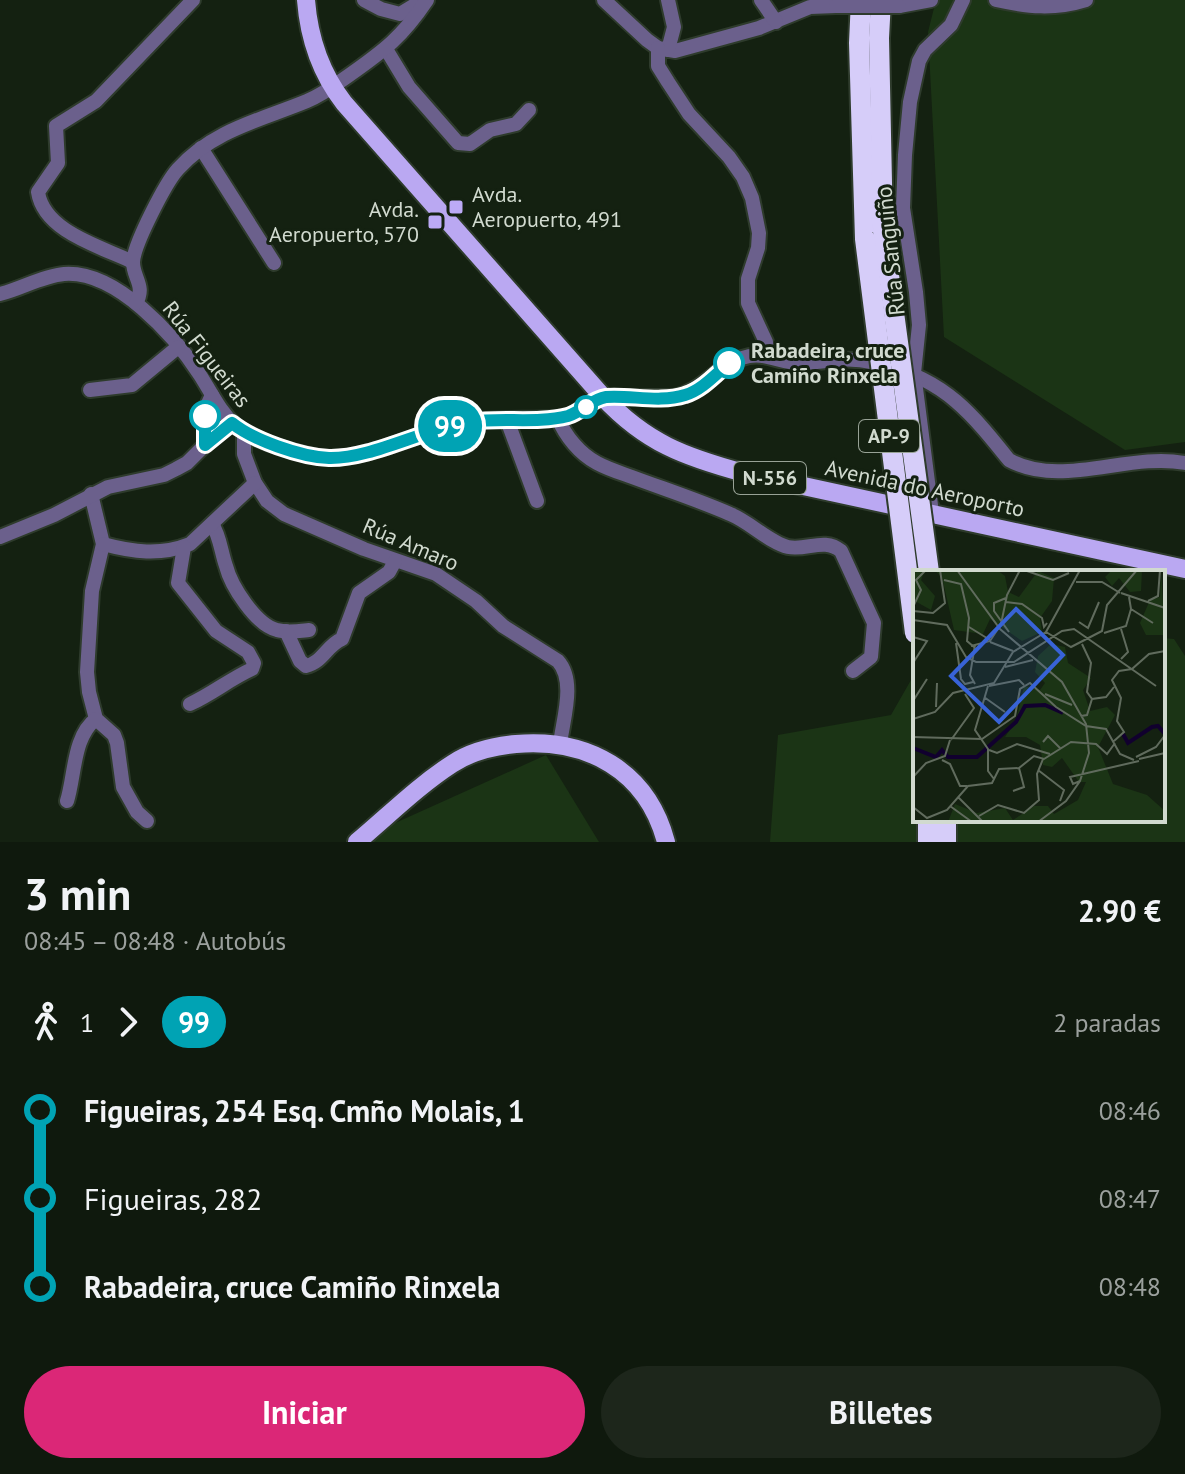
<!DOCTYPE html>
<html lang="es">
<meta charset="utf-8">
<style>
:root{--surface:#0f190d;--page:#1d261b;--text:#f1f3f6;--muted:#9ba09d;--accent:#db2777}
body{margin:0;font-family:"PT Sans",sans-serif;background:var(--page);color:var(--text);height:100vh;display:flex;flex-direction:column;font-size:30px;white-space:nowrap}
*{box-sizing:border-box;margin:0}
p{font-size:26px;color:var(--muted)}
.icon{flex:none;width:44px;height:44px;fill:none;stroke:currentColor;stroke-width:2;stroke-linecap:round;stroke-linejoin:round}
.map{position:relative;height:842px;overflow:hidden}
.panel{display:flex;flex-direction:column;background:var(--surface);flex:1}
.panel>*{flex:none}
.badge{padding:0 16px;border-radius:26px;font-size:28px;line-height:52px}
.map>.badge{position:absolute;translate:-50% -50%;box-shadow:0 0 0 4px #fff}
.legs{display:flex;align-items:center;gap:12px;height:88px;padding:0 24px;font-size:26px}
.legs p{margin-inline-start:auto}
.overview{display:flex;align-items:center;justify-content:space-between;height:136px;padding:0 24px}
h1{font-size:44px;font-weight:700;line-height:60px}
.cta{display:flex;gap:16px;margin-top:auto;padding:16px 24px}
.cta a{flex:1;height:92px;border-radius:48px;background:var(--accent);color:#fff;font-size:32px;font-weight:700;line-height:92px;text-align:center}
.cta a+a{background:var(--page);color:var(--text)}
ul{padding:0 24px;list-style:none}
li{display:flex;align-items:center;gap:28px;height:88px;font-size:30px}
li i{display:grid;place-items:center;width:12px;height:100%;margin:0 10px;background:currentColor}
li i::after{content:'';width:20px;height:20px;margin:-10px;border:6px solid;border-radius:50%;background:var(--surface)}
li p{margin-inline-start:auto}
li:first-child i{background:linear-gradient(#0000 50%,currentColor 0)}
li:last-child i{background:linear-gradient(currentColor 50%,#0000 0)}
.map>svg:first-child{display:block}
.green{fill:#1b3415}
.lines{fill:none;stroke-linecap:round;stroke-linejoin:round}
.minor-casing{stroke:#2e3b2c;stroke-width:18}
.major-casing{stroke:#2e3b2c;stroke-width:22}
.highway-casing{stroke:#2e3b2c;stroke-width:24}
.minor{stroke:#6b608c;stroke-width:14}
.major{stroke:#baa8f2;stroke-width:18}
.highway{stroke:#d6cdf9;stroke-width:20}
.minor-bridge-casing{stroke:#2e3b2c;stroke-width:18;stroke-linecap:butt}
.highway-bridge-casing{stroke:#2e3b2c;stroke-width:24;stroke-linecap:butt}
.minor-bridge{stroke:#6b608c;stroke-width:14}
.highway-bridge{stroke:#d6cdf9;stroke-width:20}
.line-1-casing{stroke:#fff;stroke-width:18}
.line-1{stroke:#00a3b4;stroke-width:12}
.poi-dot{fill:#bcaaf6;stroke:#142111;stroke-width:3}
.stop-1-dot{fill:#fff;stroke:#00a3b4;stroke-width:4}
.labels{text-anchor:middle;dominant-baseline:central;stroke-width:6;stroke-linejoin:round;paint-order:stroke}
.shield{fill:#142111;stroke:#98a296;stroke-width:2}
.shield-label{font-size:20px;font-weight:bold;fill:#d1dacf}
.poi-label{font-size:22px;fill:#d1dacf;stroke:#142111;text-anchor:start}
.street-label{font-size:22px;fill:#d1dacf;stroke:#142111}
.stop-label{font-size:22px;font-weight:bold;fill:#d1dacf;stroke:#142111;text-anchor:start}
.inset-river{fill:none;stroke:#11002e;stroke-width:4}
.inset-road{fill:none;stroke:#606b5d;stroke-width:2}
.view{fill:#3863d7;fill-opacity:0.15;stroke:#3863d7;stroke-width:4}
.inset-edge{fill:none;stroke:#d1dacf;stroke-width:4}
</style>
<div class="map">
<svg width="1185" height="842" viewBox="0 0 1185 842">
<rect width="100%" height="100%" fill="#142111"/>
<g class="green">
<path d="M936,0H1185V442L1125,450L944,337L928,32Z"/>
<path d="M1163,638L1174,639L1185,656V842H770L778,735L891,715L915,673V820H1163Z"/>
<path d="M546,755L599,842H353Z"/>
</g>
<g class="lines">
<g class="minor-casing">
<g id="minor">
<path d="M364,0L381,9L400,14L423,0"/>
<path d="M604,0L647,40L658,48L675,51L759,28L810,7L836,6"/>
<path d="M668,0L674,27L668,50"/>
<path d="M761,0L776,22"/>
<path d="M996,0C1028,7 1054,10 1086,0"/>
<path d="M899,6L931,0"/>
<path d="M658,48V66L668,82L689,114L729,157L743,177L752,198L759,233L758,248L748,279V303L766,342L768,355"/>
<path d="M386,49L409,87L458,143L470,144L490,130L516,124L529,110"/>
<path d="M201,148L274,263"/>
<path d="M133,262C102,247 44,232 38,192L58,163L56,126L96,101L193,0"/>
<path d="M0,294C21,289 42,276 64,274C116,270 175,336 200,375C211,392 220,412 235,425C254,442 289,451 314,456C360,466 420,430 467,422C496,417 528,420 558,418L571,415L603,397H674C702,392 716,367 742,358C764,350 780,364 801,363C819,363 838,358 856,360C866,360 877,364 886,366C945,380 973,415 1009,460C1062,489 1128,452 1185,463"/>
<path d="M136,303C146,286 133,278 133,262C134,244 166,182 178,169C213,130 261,120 307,101C322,95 335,85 348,76C385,50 402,37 427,0"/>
<path d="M90,390L132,385L178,347"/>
<path d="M558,418C565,436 580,454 597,463C608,469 621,473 632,477C664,489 698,500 730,514C750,522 770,543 788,547C807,551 824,537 841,551L874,623L871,657L853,671"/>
<path d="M507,420L537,501"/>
<path d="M244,432V454L255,483L267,501L284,514L364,549L436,574L476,601L503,626L558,661C576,681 563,719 560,744"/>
<path d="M205,445L206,408L212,395"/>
<path d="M91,494L103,544L92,591L87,672L89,692L96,719L114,735L117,743L123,787L137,812L147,821"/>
<path d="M932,513L914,373L919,325L916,292L903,208L905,155L910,102L919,61L925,50L951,25L963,0"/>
<path d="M212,524C220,536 221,552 226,566C231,586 256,625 277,630C287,633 299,631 309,630"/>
<path d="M0,537L54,515L108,487L164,475L176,469L187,463L213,437L232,423"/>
<path d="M103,544C133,552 160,556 190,544L255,483"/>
<path d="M184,547L178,583L216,631L248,652L254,663L252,669C230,679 212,694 190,704"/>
<path d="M286,631L300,661L306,666C323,662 327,645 342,639L359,593L389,572L395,561"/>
<path d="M67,801C75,776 73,736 96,719"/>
</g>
</g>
<g class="major-casing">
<g id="major">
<path d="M306,0C309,39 320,72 344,103L603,397C646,443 685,457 744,473L1185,569"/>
<path d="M357,842C388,816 418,786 452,764C470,752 494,746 516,744C587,738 647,770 666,842"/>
</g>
</g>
<g class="highway-casing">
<g id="highway">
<path d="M861,0L859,43L865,239"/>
<path d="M881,0L879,38L883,231"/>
<path d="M946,820V842"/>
<path d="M928,842V820"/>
</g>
</g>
<use href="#minor" class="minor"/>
<use href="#major" class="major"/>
<use href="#highway" class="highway"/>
<g class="minor-bridge-casing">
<path id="minor-bridge" d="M836,6H899"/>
</g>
<g class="highway-bridge-casing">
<g id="highway-bridge">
<path d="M883,231L929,572"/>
<path d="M865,239L915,633"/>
</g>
</g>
<use href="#minor-bridge" class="minor-bridge"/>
<use href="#highway-bridge" class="highway-bridge"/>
</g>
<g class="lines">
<g class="line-1-casing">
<path id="line-1" d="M205,416V445L232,423C253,440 301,457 329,458C372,459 425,428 470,422C502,417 536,424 568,416C581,412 592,399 606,397C631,395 660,403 685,395C702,390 716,374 729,363"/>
</g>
<use href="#line-1" class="line-1"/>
</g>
<g class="poi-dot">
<rect x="448" y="199" width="16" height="16" rx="4"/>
<rect x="427" y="214" width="16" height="16" rx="4"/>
</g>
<g class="stop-1-dot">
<circle cx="729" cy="363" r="14"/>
<circle cx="586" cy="407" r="10"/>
<circle cx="205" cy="416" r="14"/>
</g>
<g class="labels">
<g class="shield">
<rect x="859" y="420" width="60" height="32" rx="6"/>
<rect x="734" y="462" width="72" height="32" rx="6"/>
</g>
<g class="shield-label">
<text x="889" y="436">AP-9</text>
<text x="770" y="478">N-556</text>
</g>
<g class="poi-label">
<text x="472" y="194">Avda.<tspan x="472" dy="25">Aeropuerto, 491</tspan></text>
<text x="419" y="209" text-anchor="end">Avda.<tspan x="419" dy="25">Aeropuerto, 570</tspan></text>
</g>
<g class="street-label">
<text transform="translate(890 251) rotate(-96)">Rúa Sanguiño</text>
<text transform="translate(207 354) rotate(52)">Rúa Figueiras</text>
<text transform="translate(925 488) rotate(12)">Avenida do Aeroporto</text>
<text transform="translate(411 544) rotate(23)">Rúa Amaro</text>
</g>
<g class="stop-label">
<text x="751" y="350">Rabadeira, cruce<tspan x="751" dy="25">Camiño Rinxela</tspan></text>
</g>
</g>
<g transform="translate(913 570)">
<rect width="252" height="252" fill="#142111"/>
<path d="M0,0H12L8,10L22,26L18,40L0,30ZM21,0H84L92,6L95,22L106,27L125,1L141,8L139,31L127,48L129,62L109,71L77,49L70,64L41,60L29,7ZM199,0H229L228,21L217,22L206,8L199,16L192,7ZM248,0L252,65H233L227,53L237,30L247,27ZM138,74L152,77L155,93L178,108L170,120L177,141L194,137L202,145L185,177L200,214L234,225L252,241L251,252H35L42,234L64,243L92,238L100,250L121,236H135L141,244L165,230L173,212H166L149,188L139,197L130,195L127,175L113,167H92L103,151L111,116L127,120L132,113L122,102L125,86Z" fill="#1b3415"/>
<path class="inset-river" d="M210,164L215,173L239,157L245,156L252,164M0,178L23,187L29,180L35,187H64L103,152L112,136L132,135L150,143"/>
<path class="inset-road" d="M44,0L87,59L149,112L173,154L176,183L167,211L153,231L125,252M111,0L140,10L156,3M167,0L133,62L158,77L189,61L194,35L224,0M31,10L48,14L56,48L54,71L61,77M163,12H189L207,23M208,23L252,38M216,27L218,39L240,53M93,28L81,33V41L96,62M235,31L245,26L247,0M93,32L109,34L129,48L131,57L134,53M0,37L8,20L3,10L13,0M0,41L20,43L32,33L27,0M0,50L34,55L53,87L63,92H101L149,61L161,59L243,116M166,52L175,58L186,32M56,57L77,70M191,63L213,56L218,39M0,67L14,71L0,93M77,72L100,81M43,73L48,109L52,114L60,112M169,74L178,93L174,122L179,129M62,75L57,105L62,114M58,76L77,71L88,54L94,25L107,0M208,89L215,82L208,59M92,97L120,90M219,99L236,84L252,81M75,116L62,160L75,179V201L81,209M76,116L106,110L111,115M132,124L159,135M71,127L92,142M0,131L14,109M23,137L24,113M168,146L174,145L179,129L193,127L201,117M0,149L22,142L40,123L81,113L100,82L133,62M0,167L69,169L102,146L107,119L117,113L143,137L173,156L193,159L207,184L221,190M38,170L61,138L52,124M201,171L211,162L204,151L208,128L199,110L206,101L219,99M130,172L135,166L147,178M76,180L84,183L104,174L137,184M223,187L243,177L252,165M226,189L252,183M29,190L37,194L47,216H54M125,200L151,220L147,231M0,207L13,193L32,186L37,170M167,211L160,214L157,207L226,191M100,221L111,217L106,198M45,227L70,252M37,236L59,252M0,237L14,248L34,240L55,216L79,213L86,199L106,198L121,186L131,189L158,172L183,174L194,184L202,173M66,246L85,235L111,243L126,230L124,204L130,189"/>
<path class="view" d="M103,39L150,85L86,152L38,106Z"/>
<rect width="252" height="252" class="inset-edge"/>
</g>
</svg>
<b class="badge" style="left:450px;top:426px;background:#00a3b4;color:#fff">99</b>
</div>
<section class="panel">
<div class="overview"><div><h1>3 min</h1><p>08:45 – 08:48 · Autobús</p></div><b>2.90 €</b></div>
<div class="legs"><svg class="icon" aria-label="walk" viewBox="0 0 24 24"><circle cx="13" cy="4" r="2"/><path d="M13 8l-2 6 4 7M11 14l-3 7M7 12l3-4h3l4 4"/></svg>1<svg class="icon" aria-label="forward" viewBox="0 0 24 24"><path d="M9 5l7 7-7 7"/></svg><b class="badge" style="background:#00a3b4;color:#fff">99</b><p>2 paradas</p></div>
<ul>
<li><i style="color:#00a3b4"></i><b>Figueiras, 254 Esq. Cmño Molais, 1</b><p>08:46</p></li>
<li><i style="color:#00a3b4"></i><span>Figueiras, 282</span><p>08:47</p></li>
<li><i style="color:#00a3b4"></i><b>Rabadeira, cruce Camiño Rinxela</b><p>08:48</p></li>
</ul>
<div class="cta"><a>Iniciar</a><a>Billetes</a></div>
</section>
